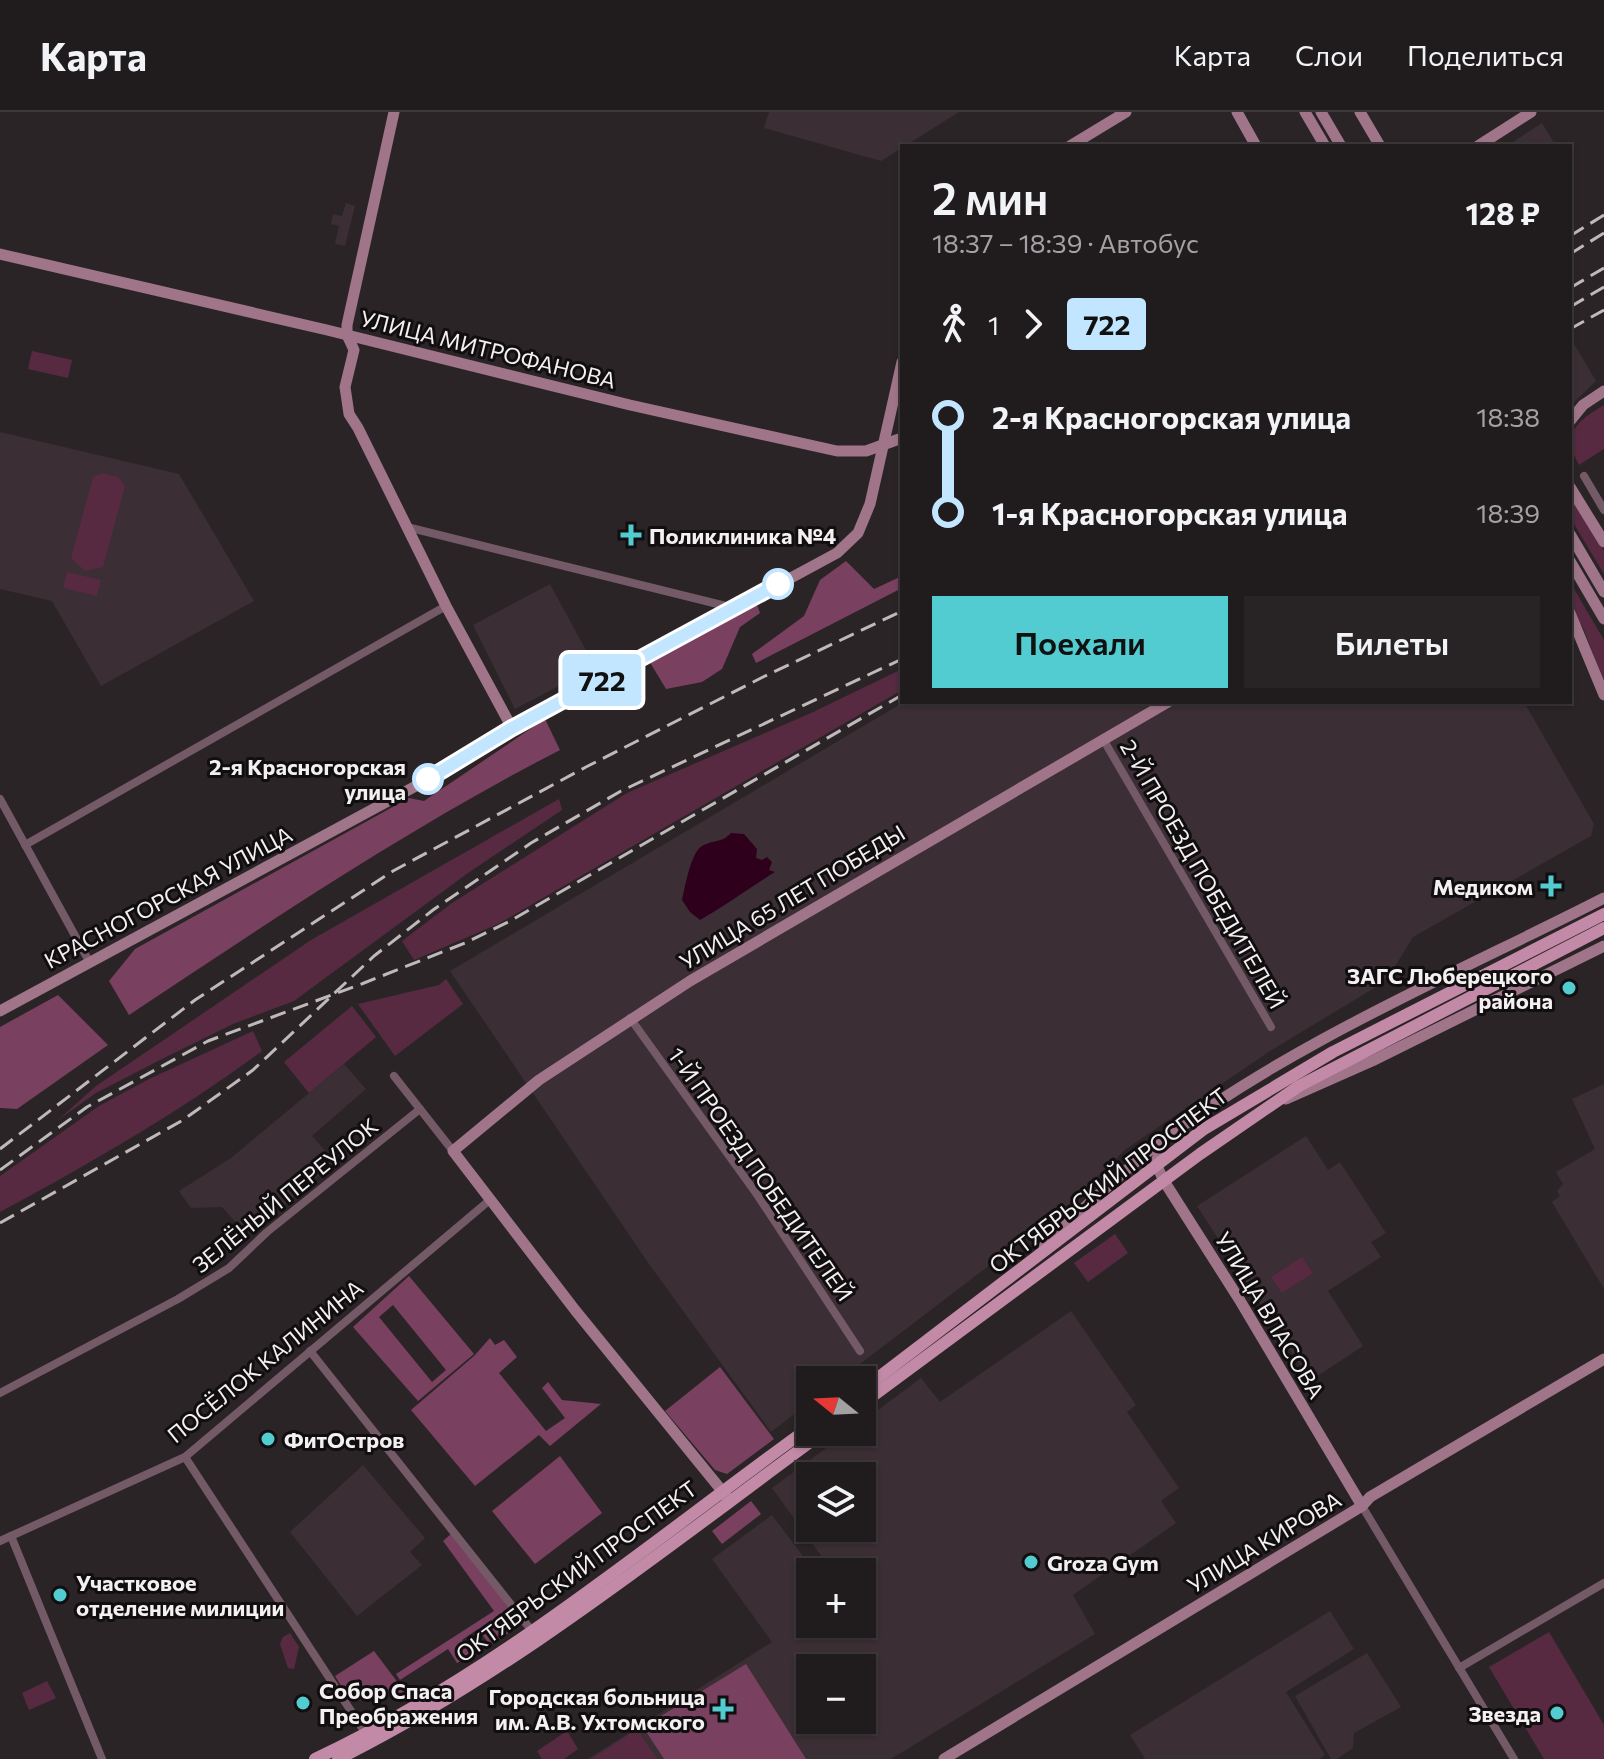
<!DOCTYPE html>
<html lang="ru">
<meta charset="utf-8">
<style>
:root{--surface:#201b1d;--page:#282426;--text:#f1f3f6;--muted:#a2a1a4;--line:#3d393b;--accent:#52ccd0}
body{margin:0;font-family:Commissioner,sans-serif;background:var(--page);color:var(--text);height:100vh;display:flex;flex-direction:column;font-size:30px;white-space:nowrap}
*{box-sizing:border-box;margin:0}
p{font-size:26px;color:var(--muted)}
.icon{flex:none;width:44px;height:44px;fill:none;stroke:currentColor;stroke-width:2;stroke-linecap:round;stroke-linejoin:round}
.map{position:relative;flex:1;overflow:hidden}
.drawer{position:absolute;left:900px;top:32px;width:672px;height:560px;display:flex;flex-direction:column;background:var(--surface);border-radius:0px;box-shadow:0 2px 6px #0004,0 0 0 2px var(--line)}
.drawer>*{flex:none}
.badge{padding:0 16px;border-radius:6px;font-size:28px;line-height:52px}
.needle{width:52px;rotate:288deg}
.fabs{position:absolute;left:796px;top:1254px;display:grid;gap:16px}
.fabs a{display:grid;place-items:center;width:80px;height:80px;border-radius:0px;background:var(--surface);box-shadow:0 2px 6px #0004,0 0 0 2px var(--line);font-size:40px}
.map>.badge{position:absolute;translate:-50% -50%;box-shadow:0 0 0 4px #fff}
.legs{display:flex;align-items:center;gap:12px;height:88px;padding:0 32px;font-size:26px}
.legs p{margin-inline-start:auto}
.overview{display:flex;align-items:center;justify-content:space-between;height:136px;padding:0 32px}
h1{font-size:44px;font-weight:600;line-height:60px}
.button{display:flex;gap:16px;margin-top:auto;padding:16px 32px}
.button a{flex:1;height:92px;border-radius:0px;background:var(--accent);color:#111;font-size:32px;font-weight:600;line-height:92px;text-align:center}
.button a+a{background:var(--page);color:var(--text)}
ul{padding:0 32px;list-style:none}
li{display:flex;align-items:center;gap:28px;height:96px;font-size:30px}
li i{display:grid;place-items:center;width:12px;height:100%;margin:0 10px;background:currentColor}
li i::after{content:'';width:20px;height:20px;margin:-10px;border:6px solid;border-radius:50%;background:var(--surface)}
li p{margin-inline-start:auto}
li:first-child i{background:linear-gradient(#0000 50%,currentColor 0)}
li:last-child i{background:linear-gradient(currentColor 50%,#0000 0)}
header{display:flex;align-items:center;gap:48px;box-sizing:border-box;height:112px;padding:0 40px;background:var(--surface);border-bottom:2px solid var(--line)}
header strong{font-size:38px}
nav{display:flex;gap:44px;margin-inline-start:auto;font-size:28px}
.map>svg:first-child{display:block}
.built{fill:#3b2e34;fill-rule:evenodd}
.green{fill:#572a42}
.forest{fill:#7a405f;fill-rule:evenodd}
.water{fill:#2e001c}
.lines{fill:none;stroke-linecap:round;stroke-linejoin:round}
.street{stroke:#745966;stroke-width:8}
.secondary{stroke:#a0758a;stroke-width:11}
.primary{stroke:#c28aa6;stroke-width:12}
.rail{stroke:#bfb9bb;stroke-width:3;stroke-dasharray:16 8;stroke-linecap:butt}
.line-1-casing{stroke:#fff;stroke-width:18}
.line-1{stroke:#c2e6ff;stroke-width:12}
.poi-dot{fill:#52ccd0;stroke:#110e10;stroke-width:3}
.stop-1-dot{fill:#fff;stroke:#c2e6ff;stroke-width:4}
.labels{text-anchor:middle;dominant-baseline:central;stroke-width:6;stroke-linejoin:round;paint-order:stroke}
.street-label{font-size:22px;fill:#f4eff1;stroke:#110e10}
.poi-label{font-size:22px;font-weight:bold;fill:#f4eff1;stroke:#110e10;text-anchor:start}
.stop-label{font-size:22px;font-weight:bold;fill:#f4eff1;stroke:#110e10;text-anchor:end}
</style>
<header>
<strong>Карта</strong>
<nav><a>Карта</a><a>Слои</a><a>Поделиться</a></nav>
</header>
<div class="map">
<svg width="1604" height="1647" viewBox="0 0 1604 1647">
<rect width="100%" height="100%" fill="#2b2427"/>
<g class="built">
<path d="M769,0H959L881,49L764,16Z"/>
<path d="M1542,11L1556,34H1507Z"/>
<path d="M346,91L355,94L345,134L335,132L339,114L331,112L333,102L342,104Z"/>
<path d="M1574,232L1596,269L1570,294V234Z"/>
<path d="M0,320L179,362L254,489L101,574L52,489L0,477Z"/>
<path d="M550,472L595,555L515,597L473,513Z"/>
<path d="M904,590H1524L1594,712L1591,724L1413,825L1391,861L1376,875L1270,939L1126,1037L1066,1095L839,1268H810V1290L771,1320L649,1152L450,859Z"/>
<path d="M344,952L366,977L312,1024L335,1050L259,1115H240L222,1095L191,1096L179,1079L231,1046Z"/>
<path d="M1604,972V1177L1552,1090L1560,1084L1557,1079L1563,1072L1556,1060L1595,1037L1572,987Z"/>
<path d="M1306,1024L1328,1058L1340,1050L1386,1121L1371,1130L1381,1145L1328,1179L1363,1234L1310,1269L1197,1094Z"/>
<path d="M1071,1199L1136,1293L1127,1300L1179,1376L1161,1389L1176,1411L1073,1483L1095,1522L891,1647H588L772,1530L712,1447L772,1403L815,1460H810V1512H862V1460H833L772,1376L848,1320H862V1310L921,1266L940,1290ZM810,1364H862V1416H810ZM810,1556H862V1608H810Z"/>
<path d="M363,1353L425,1426L410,1440L422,1453L357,1504L290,1420Z"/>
<path d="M1330,1499L1354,1537L1286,1580L1325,1643L1319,1647H1145L1130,1623Z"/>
<path d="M1367,1541L1401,1595L1354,1621L1353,1636L1337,1647H1331L1295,1584Z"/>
</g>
<g class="green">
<path d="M32,239L72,248L68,266L28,257Z"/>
<path d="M1604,293V337L1579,353C1561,321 1576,310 1604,293Z"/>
<path d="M102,361L118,365L125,374L103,455L85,459L71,446L93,365Z"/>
<path d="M1570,383L1604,439V462L1574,412L1570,414Z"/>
<path d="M67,460L101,468L97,484L63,476Z"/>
<path d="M1570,470L1604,528V570L1584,518L1570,493Z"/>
<path d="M902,557V578L498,812L414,848L402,829L452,791L627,681L811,601Z"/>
<path d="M559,687L562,698L468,761L294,889L233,912L162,947L96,981L58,1008L96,974L311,828Z"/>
<path d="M446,867L463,892L395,944L358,892L439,873Z"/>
<path d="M352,894L376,925L309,981L284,950Z"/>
<path d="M253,919L262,939C179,1000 91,1051 0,1100V1064L99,994L149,967Z"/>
<path d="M1115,1122L1128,1141L1088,1170L1074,1151Z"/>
<path d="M1302,1145L1313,1161L1282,1181L1271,1165Z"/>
<path d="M1549,1520L1604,1613V1647H1544L1489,1555Z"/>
<path d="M290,1521L299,1535L294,1557L288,1556L280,1532L283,1525Z"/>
<path d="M47,1569L56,1586L29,1598L22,1581Z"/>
<path d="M637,1617L657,1647H592Z"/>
<path d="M567,1619L578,1637L564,1647H542L537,1639Z"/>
</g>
<g class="forest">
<path d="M846,449L874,477L902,464V476L756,551L752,542L804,504L820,468Z"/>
<path d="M755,487L760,501L740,515L722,557L702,570L666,577L648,547Z"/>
<path d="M545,607L560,638C410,715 269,810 129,903L109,869L135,837L409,686L424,689Z"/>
<path d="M58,883L108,933L17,997L0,996V915Z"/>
<path d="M409,1164L474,1242L418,1289L353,1215ZM393,1193L446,1258L432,1270L379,1205Z"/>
<path d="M490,1226L495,1233L504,1228L517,1245L499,1261L546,1319L565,1306L542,1276L548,1270L562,1288L601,1292L550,1334L539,1323L475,1374L411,1298L474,1244Z"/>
<path d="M720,1255L774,1327L727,1362L715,1358L665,1299Z"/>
<path d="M560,1344L602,1401L535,1452L492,1399Z"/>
<path d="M751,1389L761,1402L722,1432L712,1419Z"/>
<path d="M452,1421L524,1511L490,1533L478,1517L462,1528L470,1544L457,1551L448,1537L400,1568L396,1562L494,1499L443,1429Z"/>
<path d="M374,1539L405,1580L351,1590L335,1564Z"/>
<path d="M746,1552L806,1647H664L643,1615Z"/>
</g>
<path class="water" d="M731,721L744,722L757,737L756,746L762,748L767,745L772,750L769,758L775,760C749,776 726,793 700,808L690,800L682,788C685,775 691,740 702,734C715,727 720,732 731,721Z"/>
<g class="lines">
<g class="street">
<path d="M1584,364L1604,398"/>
<path d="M407,415L734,496"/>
<path d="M1103,627L1271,915"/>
<path d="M0,687L90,851"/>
<path d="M25,733L446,494"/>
<path d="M630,906L758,1084L860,1239"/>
<path d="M394,964L453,1039"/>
<path d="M310,1239L532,1519"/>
<path d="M0,1281L178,1187L229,1156L267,1120L420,997"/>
<path d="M185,1345L366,1622"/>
<path d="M1362,1394L1514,1647"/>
<path d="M11,1424L102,1647"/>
<path d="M0,1429L185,1345L491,1087"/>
<path d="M1459,1556L1604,1471"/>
</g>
<g class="secondary">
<path d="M394,0L347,213V223L354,238L345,275L349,302L358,316L446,494L512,616"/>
<path d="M1237,0L1256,34"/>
<path d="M1305,0L1325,34"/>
<path d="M1321,0L1341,34"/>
<path d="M1360,0L1380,34"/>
<path d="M1070,34L1126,0"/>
<path d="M1478,34L1531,0"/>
<path d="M0,142L327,218L630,293L837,339H866L902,326"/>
<path d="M1570,309L1583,293L1604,279"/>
<path d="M1570,375L1604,430"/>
<path d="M1570,422L1604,480"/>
<path d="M1570,449L1604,507"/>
<path d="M1570,501L1604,583"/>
<path d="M0,899L414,675L512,616L837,441L858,421L870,392L902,250"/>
<path d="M1286,987L1372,949L1604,834"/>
<path d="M1162,1029L1156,1052L1164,1069L1239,1187L1362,1394"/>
<path d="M1044,1134C1081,1098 1120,1061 1162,1029C1291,931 1459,860 1604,786"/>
<path d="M727,1385L575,1198L453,1039L539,968L690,869L1168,590"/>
<path d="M944,1647L1362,1394L1370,1385L1604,1247"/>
</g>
<g class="primary">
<path d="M862,1278L1204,1017L1333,940L1604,802"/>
<path d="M862,1292L1200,1042L1299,974L1604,816"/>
<path d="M315,1647C496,1562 649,1431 810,1315"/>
<path d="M338,1647C513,1560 666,1435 824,1320"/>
</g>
<g class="rail">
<path d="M1570,124L1604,103"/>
<path d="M1570,142L1604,121"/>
<path d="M1570,176L1604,156"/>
<path d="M1570,195L1604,175"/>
<path d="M1570,217L1604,198"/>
<path d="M0,1037L195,888L393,759L586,655L763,565L902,499"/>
<path d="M0,1058L87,995L208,929L364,871L465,831L510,809L902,583"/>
<path d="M0,1111L183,1008L253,958L374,844L433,798L531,731L621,679L902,547"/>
</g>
</g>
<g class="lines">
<g class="line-1-casing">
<path id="line-1" d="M428,667L512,616L778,472"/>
</g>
<use href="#line-1" class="line-1"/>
</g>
<g class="poi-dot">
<path d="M627 411h8v8h8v8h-8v8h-8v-8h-8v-8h8z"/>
<path d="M1547 762h8v8h8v8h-8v8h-8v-8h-8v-8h8z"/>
<circle cx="1569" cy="876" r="8"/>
<circle cx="268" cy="1327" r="8"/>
<circle cx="1031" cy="1450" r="8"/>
<circle cx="60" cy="1483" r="8"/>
<circle cx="303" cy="1591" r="8"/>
<path d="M719 1585h8v8h8v8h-8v8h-8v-8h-8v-8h8z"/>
<circle cx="1557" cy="1601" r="8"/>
</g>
<g class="stop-1-dot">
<circle cx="778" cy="472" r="14"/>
<circle cx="428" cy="667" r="14"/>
</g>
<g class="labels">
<g class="street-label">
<text transform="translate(488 237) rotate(14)">УЛИЦА МИТРОФАНОВА</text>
<text transform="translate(1203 762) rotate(60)">2-Й ПРОЕЗД ПОБЕДИТЕЛЕЙ</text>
<text transform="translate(168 785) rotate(-28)">КРАСНОГОРСКАЯ УЛИЦА</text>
<text transform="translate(792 785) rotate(-31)">УЛИЦА 65 ЛЕТ ПОБЕДЫ</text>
<text transform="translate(761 1062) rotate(55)">1-Й ПРОЕЗД ПОБЕДИТЕЛЕЙ</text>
<text transform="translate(1108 1068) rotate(-37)">ОКТЯБРЬСКИЙ ПРОСПЕКТ</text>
<text transform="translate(285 1083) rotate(-39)">ЗЕЛЁНЫЙ ПЕРЕУЛОК</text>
<text transform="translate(1270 1203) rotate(59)">УЛИЦА ВЛАСОВА</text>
<text transform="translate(265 1249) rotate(-39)">ПОСЁЛОК КАЛИНИНА</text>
<text transform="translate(1264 1430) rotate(-31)">УЛИЦА КИРОВА</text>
<text transform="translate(576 1459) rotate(-36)">ОКТЯБРЬСКИЙ ПРОСПЕКТ</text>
</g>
<g class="poi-label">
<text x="649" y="423">Поликлиника №4</text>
<text x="1533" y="774" text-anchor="end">Медиком</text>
<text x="1553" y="863" text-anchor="end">ЗАГС Люберецкого<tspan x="1553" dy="25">района</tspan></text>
<text x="284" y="1327">ФитОстров</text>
<text x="1047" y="1450">Groza Gym</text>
<text x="76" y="1470">Участковое<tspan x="76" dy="25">отделение милиции</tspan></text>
<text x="319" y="1578">Собор Спаса<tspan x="319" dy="25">Преображения</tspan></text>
<text x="705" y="1584" text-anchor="end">Городская больница<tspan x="705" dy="25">им. А.В. Ухтомского</tspan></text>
<text x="1541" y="1601" text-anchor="end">Звезда</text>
</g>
<g class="stop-label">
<text x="406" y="654">2-я Красногорская<tspan x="406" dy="25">улица</tspan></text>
</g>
</g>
</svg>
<div class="fabs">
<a><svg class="needle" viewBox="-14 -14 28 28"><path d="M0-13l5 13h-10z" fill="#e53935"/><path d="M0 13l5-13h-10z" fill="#a2a1a4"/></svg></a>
<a><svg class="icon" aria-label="layers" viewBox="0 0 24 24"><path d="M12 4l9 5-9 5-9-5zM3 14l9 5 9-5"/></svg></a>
<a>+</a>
<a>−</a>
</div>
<b class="badge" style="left:602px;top:568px;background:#c2e6ff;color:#111">722</b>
<section class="drawer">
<div class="overview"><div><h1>2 мин</h1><p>18:37 – 18:39 · Автобус</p></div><b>128 ₽</b></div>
<div class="legs"><svg class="icon" aria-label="walk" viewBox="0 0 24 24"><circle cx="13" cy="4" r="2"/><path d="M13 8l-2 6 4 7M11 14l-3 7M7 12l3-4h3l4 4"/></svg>1<svg class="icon" aria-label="forward" viewBox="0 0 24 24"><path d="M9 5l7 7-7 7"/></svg><b class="badge" style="background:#c2e6ff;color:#111">722</b></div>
<ul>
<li><i style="color:#c2e6ff"></i><b>2-я Красногорская улица</b><p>18:38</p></li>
<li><i style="color:#c2e6ff"></i><b>1-я Красногорская улица</b><p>18:39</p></li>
</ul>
<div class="button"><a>Поехали</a><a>Билеты</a></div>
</section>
</div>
